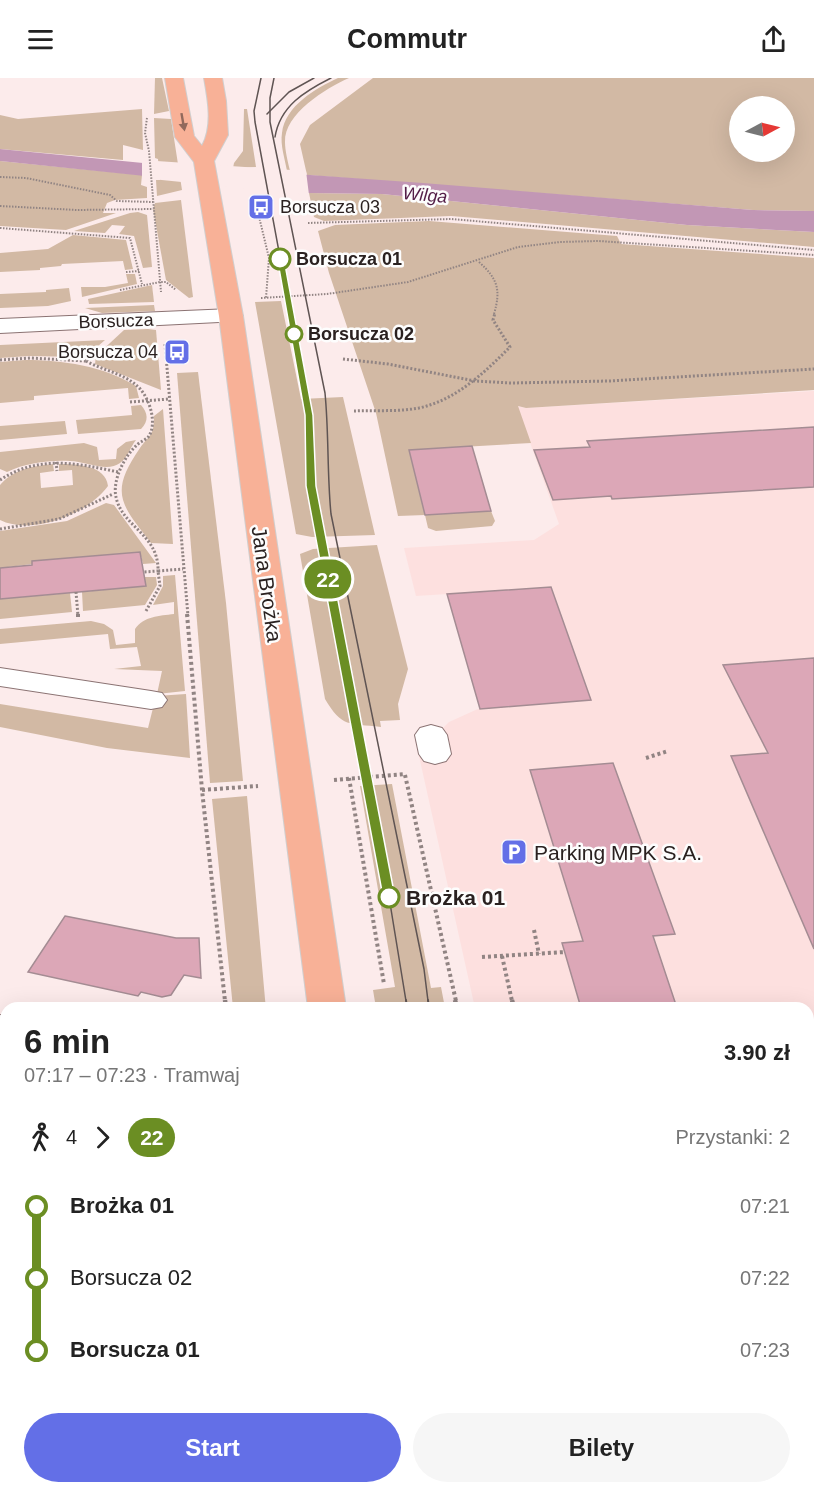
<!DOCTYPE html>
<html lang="pl">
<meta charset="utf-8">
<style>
:root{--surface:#fff;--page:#f6f6f6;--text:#222;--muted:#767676;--accent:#636fe7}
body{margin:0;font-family:Helvetica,sans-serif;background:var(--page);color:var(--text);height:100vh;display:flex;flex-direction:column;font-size:22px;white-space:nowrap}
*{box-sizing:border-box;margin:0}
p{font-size:20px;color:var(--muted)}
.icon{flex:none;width:33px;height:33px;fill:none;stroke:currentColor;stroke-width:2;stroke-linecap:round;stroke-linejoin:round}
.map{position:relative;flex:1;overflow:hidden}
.panel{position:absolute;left:0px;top:924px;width:814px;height:492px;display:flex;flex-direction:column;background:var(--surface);border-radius:18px 18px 0 0;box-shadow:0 6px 24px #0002}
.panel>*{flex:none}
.badge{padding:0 12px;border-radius:20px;font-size:21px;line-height:39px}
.needle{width:39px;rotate:83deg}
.controls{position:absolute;left:729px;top:18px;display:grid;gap:12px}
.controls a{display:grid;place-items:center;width:66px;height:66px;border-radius:50%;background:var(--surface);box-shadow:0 6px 24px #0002;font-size:30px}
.map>.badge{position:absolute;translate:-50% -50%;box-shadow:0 0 0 3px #fff}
.legs{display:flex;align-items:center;gap:9px;height:66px;padding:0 24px;font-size:20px}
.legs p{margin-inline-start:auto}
.overview{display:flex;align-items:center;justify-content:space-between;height:102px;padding:0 24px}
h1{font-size:33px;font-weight:600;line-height:45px}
.button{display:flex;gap:12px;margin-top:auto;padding:12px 24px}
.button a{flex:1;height:69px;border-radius:36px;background:var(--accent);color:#fff;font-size:24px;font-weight:600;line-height:69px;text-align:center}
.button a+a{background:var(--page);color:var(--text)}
ul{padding:0 24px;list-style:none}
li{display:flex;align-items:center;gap:21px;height:72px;font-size:22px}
li i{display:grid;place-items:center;width:9px;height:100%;margin:0 8px;background:currentColor}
li i::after{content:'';width:15px;height:15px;margin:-8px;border:4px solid;border-radius:50%;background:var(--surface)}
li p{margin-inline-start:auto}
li:first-child i{background:linear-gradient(#0000 50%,currentColor 0)}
li:last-child i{background:linear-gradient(currentColor 50%,#0000 0)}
header{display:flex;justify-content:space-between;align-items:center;height:78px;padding:0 24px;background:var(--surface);font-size:27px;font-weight:600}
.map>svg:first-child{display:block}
.built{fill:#fde0df}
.green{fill:#d2b9a4;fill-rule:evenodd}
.water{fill:#c297b5}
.pier{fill:#fcebeb}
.building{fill:#dca7b7;stroke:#a48c93;stroke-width:1.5}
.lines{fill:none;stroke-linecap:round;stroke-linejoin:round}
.minor-casing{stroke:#8b7373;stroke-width:2}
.major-casing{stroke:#d0cece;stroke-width:2}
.path-far3{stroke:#918483;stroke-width:2;stroke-dasharray:1.5 1.5;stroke-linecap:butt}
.path-far2{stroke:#918483;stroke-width:3;stroke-dasharray:2 2;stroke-linecap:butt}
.path-far1{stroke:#918483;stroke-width:4;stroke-dasharray:3 3;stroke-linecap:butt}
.path{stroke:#918483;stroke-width:4.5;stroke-dasharray:4 4;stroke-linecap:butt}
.minor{fill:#fff;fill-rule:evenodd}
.major{fill:#f8b197;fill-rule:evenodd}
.tram-far1{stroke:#5f5453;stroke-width:1.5}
.tram{stroke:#5f5453;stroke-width:2}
.oneway{fill:#91695c}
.line-1{fill:#6b8e23;stroke:#fff;stroke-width:1.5}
.stop-1-dot{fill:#fff;stroke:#6b8e23;stroke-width:3}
.labels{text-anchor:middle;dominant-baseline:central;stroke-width:5;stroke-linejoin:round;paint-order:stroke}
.far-water-label{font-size:18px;font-style:italic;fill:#541f48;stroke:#fdfdfd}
.far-poi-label{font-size:18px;fill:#2a2120;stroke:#fdfdfd;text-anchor:start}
.far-stop-label{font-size:18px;font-weight:bold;fill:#2a2120;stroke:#fdfdfd;text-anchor:start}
.far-street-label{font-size:18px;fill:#2a2120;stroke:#fdfdfd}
.street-label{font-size:21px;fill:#2a2120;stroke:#fdfdfd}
.poi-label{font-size:21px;fill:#2a2120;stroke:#fdfdfd;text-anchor:start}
.stop-label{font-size:21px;font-weight:bold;fill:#2a2120;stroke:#fdfdfd;text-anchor:start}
</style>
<header><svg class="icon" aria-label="menu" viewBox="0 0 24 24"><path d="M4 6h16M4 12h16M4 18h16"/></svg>Commutr<svg class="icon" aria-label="share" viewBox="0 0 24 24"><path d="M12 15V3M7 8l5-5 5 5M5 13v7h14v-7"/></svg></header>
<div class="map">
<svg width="814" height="1416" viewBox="0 0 814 1416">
<rect width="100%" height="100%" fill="#fcebeb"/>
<path class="built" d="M814,313V1416H494L496,1410H808V930H475L419,678L421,672L449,644L480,630L448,516L416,518L404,470L534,462L559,446L517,328L526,330Z"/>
<g class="green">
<path d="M155,0H162L169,33L154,36Z"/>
<path d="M338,0H349C326,10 284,36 285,64C285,73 288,84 290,93H287C285,81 280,67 282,55C285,28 316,10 338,0Z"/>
<path d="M373,0H814V133L753,132L307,97L300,66L310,47ZM740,28H784V74H740Z"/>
<path d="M142,31L143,72L123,67V82L0,71V37L18,41Z"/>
<path d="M244,31H247L256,89L233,90L234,85L243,73Z"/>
<path d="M154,40L171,41L182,112L157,118L156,102H160L158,81L155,80Z"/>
<path d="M0,83L142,97L141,107L147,109V120L115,122L107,125L103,135H116L66,152L0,148Z"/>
<path d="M309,115L382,116L687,147L814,154V169L451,138L324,143L314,139Z"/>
<path d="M181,122L193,219L189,220L166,202L153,131L155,125Z"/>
<path d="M138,134L147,137L152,189L143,190L134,158L119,156L125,148L112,147L105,155L74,153L130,135Z"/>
<path d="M429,143L617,158L621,166L814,180V312L526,330L518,328L531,365L409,372L425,437L491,433L495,443L492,448L436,453L428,450L425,437L398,438L376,335L329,195L318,153L335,147Z"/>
<path d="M73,157L126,162L133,191L125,192L123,183L62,186L61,188L40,190V192L0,194V175L48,171Z"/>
<path d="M126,196H135L137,206L82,219L81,209H105L128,205Z"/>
<path d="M152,207L154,224L89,226L88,221Z"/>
<path d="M69,210L71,223L48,228L0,230V216L46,214V212Z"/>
<path d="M281,223L301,321L343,319L375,457L312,459L296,456L255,224Z"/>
<path d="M154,227L155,233L102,235L85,230Z"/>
<path d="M148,251L156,252L161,312L95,286L96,278L124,252Z"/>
<path d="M105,262L90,275L79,279L29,278L0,280V267Z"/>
<path d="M25,282C62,282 104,288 136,308L139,320L129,321L128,310L34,318V322L0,325V284Z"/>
<path d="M198,294L226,525L243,703L210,705L177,295Z"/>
<path d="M141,327C148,335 149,343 141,351L78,356L76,342L132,337L131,328Z"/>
<path d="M163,331L173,466L151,465C122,427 108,416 140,370C150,356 154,358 154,338Z"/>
<path d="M65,343L67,356L0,362V348Z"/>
<path d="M136,362C131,368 127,381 120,385C107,395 85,383 70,383C48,382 26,385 7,394L0,391V374L84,365L97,369L99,382L116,381L117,371L126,364Z"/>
<path d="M53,386L54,393L40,395L41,410L73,407L72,392L59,393V386C76,386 106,387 108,408C88,436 32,458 0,442V407C14,391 33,388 53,386Z"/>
<path d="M106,425L114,427L156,485L143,486L140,474L32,483V486L0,490V453L67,443Z"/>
<path d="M377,467L408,591L398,626L400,642L380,643L381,649C349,645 342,650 325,621L300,476L313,471Z"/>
<path d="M175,497L185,613L157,616L162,593L114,591L141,588L137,569L110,571L108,556L0,566V551L91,543L104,546L113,552L116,567L135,565V551C144,538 159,538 174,536V524L153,527L163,508V498Z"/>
<path d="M145,499H156L157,507L145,527L83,533L82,514L145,508Z"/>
<path d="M70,515L72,534L0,541V521Z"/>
<path d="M186,616L190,680L107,670L0,649V626L148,650L156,618Z"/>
<path d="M392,706L431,910L441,909L445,930H376L373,912L395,909L360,708Z"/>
<path d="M247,718L265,921L266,930H233L212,721Z"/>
<path d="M326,1410H404L403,1416H324Z"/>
</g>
<path class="water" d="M0,71L143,85L423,105L753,132L814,133V154L687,147L382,116L308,115L0,83Z"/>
<path class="pier" d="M142,82L306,93L309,117L142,100Z"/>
<g class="building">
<path d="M814,349V409L612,421L611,418L553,422L534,372L590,369L587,363Z"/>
<path d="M472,368L491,433L425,437L409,372Z"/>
<path d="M140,474L146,508L0,521V490L32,487V483Z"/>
<path d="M551,509L591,622L480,631L447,516Z"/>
<path d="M814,580V871L731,678L768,675L723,587Z"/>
<path d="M613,685L675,856L653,858L677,930H581L562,865L583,863L530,692Z"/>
<path d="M65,838L176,860H199L201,900L184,897L171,917L162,919L141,914L138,918L28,894Z"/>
</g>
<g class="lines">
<g class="minor-casing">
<g id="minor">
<path d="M231,231L239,233L243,238L239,243L0,255V241Z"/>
<path d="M0,590L151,613L162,615L167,622L162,629L151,631L0,608Z"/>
<path d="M431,647L442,650L447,657L451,676L446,683L435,686L424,683L419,676L415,657L420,650Z"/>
<path d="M0,937L6,938V964L0,963Z"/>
<path d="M814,1293V1332L808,1334V1295Z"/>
<path d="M35,1410H83L80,1416H32Z"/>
</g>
</g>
<g class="major-casing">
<g id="major">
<path d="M165,0H183L194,58L202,68C213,48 208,22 204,0H222L226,23L228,57L214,83L243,238L346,930H308L219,238L194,84L175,59Z"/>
<path d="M195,1410H285V1416H192Z"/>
</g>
</g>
<g class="path-far3">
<path d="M147,40L145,55L149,73L161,214"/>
<path d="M0,99L26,100L110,117L117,123L153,124"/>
<path d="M254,118L269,180L266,220"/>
<path d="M0,128L77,132L153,131"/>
<path d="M308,145L451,141L814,172"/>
<path d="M0,150L130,160L142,206"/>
<path d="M479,184C498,201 501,212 494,236"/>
<path d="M126,194L139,193"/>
<path d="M120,212L160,204H166L176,212"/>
<path d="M261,220L327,216L408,204L518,169L560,164L598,163L814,177"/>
</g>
<g class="path-far2">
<path d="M165,266L188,538"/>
<path d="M343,281L388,286L475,303L511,305L609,303L814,291"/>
<path d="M0,282L30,280L86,283L96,273"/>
<path d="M86,283C102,292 122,295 136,307C148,316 158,343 149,358C147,361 142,363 138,366C125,377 112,402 116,419C122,449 159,456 158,493L143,494"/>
<path d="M130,324L169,321"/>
<path d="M354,333C375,332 398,334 419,330C456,322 484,295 510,269L493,242L495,235"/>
<path d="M56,384L57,393"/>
<path d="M0,402C38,377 76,385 118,394"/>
<path d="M0,451L59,441L113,416"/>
<path d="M76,514L78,538"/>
<path d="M146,533L160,508L158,493L183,491"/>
</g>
<g class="path-far1">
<path d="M78,536V539"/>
<path d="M187,536L202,712L225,923"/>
<path d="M646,680L668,673"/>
<path d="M405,697L456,923"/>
<path d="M349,700L384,906"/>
<path d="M334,702L405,696"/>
<path d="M202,712L258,708"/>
<path d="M534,852L539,876"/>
<path d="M502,878L512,923"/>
<path d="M482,879L565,874"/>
</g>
<g class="path">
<path d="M225,922L226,930"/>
<path d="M455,922L457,930"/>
<path d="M512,922L514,930"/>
<path d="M107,1416L110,1410"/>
<path d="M479,1416L480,1410"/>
<path d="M725,1416L732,1410"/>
</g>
<use href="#minor" class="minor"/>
<use href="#major" class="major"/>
<g class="tram-far1">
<path d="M261,0L254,33L255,44L307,325L311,408L389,819L406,923"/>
<path d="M274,0L270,20V44L325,315C329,356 327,396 331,436L424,891L428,923"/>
<path d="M267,36L289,14L314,0"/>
<path d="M275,59C280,28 305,13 331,0"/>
</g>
<g class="tram">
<path d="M406,922L407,930"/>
<path d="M428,922L429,930"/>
<path d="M349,1416L350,1410"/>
<path d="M383,1416L384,1410"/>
</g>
</g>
<defs><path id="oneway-solid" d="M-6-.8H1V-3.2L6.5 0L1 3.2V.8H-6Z" transform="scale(1.5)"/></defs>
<use class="oneway" href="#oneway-solid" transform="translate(183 44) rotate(80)"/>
<path class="line-1" d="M277,179L284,181L313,337L316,408L395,819L389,823L383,819L306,408L305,337Z"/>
<defs>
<g id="bus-square" transform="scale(1.35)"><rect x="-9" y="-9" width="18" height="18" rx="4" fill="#636fe7" stroke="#fdfdfd"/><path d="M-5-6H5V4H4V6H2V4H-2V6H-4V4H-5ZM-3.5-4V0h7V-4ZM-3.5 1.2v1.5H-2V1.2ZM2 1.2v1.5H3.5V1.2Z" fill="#fff"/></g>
<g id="parking-square" transform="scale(1.35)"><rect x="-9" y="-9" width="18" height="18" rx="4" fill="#636fe7" stroke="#fdfdfd"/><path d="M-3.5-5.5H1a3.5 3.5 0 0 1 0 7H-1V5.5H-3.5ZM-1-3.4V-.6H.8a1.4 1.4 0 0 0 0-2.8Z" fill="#fff"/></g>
</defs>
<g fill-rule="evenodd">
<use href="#bus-square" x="261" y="129"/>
<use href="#bus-square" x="177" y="274"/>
<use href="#parking-square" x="514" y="774"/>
</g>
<g class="stop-1-dot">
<circle cx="280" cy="181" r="10"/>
<circle cx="294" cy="256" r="8"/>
<circle cx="389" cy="819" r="10"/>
</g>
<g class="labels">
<g class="far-water-label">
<text transform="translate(425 117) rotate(5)">Wilga</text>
</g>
<g class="far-poi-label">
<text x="280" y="129">Borsucza 03</text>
<text x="158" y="274" text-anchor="end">Borsucza 04</text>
</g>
<g class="far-stop-label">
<text x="296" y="181">Borsucza 01</text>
<text x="308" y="256">Borsucza 02</text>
</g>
<g class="far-street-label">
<text transform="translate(116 243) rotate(-2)">Borsucza</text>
</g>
<g class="street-label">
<text transform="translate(267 506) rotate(82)">Jana Brożka</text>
</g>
<g class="poi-label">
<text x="534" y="774">Parking MPK S.A.</text>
</g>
<g class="stop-label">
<text x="406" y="819">Brożka 01</text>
</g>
</g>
</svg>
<div class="controls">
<a><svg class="needle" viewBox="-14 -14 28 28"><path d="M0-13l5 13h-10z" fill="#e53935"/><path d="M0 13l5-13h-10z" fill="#767676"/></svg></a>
</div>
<b class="badge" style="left:328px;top:501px;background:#6b8e23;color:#fff">22</b>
<section class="panel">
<div class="overview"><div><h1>6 min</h1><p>07:17 – 07:23 · Tramwaj</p></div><b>3.90 zł</b></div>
<div class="legs"><svg class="icon" aria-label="walk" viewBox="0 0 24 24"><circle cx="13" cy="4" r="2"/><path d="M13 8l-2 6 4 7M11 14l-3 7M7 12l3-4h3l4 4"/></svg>4<svg class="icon" aria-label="forward" viewBox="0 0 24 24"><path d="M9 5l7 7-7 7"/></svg><b class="badge" style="background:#6b8e23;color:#fff">22</b><p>Przystanki: 2</p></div>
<ul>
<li><i style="color:#6b8e23"></i><b>Brożka 01</b><p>07:21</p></li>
<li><i style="color:#6b8e23"></i><span>Borsucza 02</span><p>07:22</p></li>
<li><i style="color:#6b8e23"></i><b>Borsucza 01</b><p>07:23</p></li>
</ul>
<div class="button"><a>Start</a><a>Bilety</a></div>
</section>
</div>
